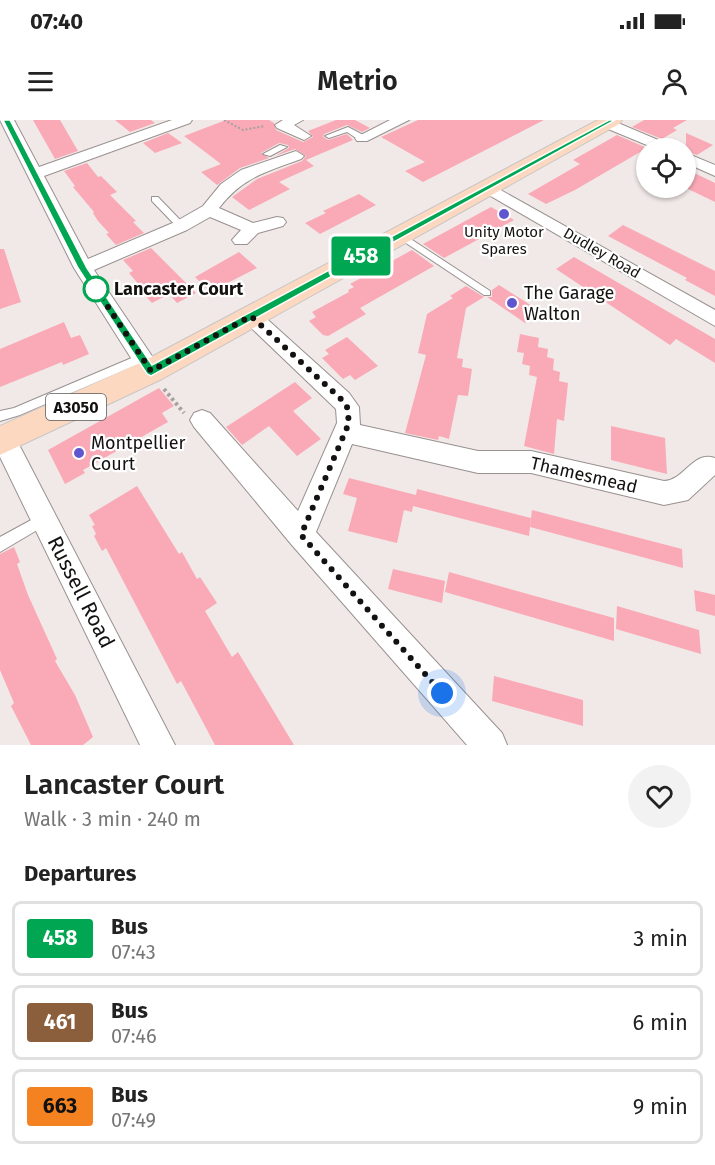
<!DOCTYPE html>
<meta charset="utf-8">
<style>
:root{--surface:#fff;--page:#f2f2f2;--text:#222;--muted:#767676;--line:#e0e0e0}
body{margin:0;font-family:"Fira Sans",sans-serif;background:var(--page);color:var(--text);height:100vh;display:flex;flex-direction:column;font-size:22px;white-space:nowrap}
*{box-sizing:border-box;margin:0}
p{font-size:20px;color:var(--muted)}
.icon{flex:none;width:33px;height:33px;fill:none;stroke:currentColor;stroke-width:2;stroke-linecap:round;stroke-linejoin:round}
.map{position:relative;height:625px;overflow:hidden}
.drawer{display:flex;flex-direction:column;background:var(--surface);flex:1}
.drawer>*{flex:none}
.badge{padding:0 12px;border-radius:4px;font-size:21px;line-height:39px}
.fabs{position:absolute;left:636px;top:18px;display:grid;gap:12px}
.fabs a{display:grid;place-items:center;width:60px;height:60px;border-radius:50%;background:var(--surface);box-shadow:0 2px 4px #0004;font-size:30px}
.you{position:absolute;width:30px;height:30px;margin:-15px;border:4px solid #fff;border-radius:50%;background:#1a73e8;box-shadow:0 0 0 9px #1a73e833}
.map>.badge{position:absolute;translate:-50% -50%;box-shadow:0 0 0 3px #fff}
h2{padding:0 24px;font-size:22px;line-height:54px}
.round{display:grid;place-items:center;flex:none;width:63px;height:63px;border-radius:32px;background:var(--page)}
.summary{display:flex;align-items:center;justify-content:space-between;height:102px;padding:0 24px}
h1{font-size:28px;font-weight:600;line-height:45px}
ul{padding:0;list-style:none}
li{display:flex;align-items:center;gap:18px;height:75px;margin:0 12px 9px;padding:0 12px;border:3px solid var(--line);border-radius:9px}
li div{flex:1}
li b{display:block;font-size:22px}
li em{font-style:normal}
li .badge{min-width:66px;font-weight:700;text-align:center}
.status{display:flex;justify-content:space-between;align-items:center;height:42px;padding:0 30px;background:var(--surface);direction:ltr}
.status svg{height:16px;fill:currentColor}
header{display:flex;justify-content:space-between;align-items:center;height:78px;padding:0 24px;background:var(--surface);font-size:27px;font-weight:600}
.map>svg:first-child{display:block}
.building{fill:#f9aab6}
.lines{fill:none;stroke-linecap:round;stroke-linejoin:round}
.lane-casing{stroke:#98918f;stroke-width:2}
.street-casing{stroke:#98918f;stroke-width:2}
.primary-casing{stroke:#c7c6c6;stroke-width:2}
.path-far1{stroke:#a6a09f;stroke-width:2;stroke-dasharray:2 2;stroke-linecap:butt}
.path{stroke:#a6a09f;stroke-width:4;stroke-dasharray:3 3;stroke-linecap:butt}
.lane{fill:#fff;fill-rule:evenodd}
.street{fill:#fff;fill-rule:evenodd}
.primary{fill:#fdd8c1;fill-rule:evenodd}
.line{fill:#00a651;stroke:#fff;stroke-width:1.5}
.walk{stroke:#141211;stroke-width:6;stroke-dasharray:0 10.8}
.poi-dot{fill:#5f55ce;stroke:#fff;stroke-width:2}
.stop-dot{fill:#fff;stroke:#00a651;stroke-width:3}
.labels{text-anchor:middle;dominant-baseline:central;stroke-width:4.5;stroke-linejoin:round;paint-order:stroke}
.far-poi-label{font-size:15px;fill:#141211;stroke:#fff}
.far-street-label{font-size:15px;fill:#141211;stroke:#fff}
.shield{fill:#fff;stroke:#5a5958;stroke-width:1.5}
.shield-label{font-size:16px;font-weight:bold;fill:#141211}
.stop-label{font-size:18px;font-weight:bold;fill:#141211;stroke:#fff;text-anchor:start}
.poi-label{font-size:18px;fill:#141211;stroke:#fff;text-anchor:start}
.street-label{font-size:18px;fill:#141211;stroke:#fff}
.near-street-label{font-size:21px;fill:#141211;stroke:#fff}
</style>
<div class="status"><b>07:40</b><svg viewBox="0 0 49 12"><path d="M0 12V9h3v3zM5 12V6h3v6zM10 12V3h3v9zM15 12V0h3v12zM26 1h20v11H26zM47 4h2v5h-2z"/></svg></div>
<header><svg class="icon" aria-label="menu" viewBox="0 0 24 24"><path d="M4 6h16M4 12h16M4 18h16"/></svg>Metrio<svg class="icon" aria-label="person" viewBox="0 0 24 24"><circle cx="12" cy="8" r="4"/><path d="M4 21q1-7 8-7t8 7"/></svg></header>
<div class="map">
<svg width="715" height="625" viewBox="0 0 715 625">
<rect width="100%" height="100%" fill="#f1e9e8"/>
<g class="building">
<path d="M33,0H60L78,31L55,39Z"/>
<path d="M115,0H151L155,3L130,12Z"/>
<path d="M226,0H269L274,3L276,10L303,22L313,17L308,11L336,0H355L370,8L362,12L347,5L324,14L323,17L328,20L347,14L353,20L306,40L314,46L279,62L290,69L249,90L232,77L257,59L302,41L306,36L295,29L275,36L289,28L288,25L279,23L261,33L269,38L240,48L217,65L201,52L221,44L184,16Z"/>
<path d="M418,0H544L423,62L405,51L425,42L381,17Z"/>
<path d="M644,0H687L673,8L677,10L662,19L632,7Z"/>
<path d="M168,13L182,23L155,33L143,23Z"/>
<path d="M686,13L713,25L697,35L686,31Z"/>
<path d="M617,15L647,28L575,70L546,84L528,74L580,44L573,40Z"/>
<path d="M87,43L98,57L101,56L117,72L110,75L136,101L133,102L144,113L116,125L106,114L109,113L98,101L93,93L94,92L73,67L75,66L64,51Z"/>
<path d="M686,49L715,63V82L686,68Z"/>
<path d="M359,74L376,85L320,114L305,103L326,93L323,91Z"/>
<path d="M491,87L514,100L444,138L423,124Z"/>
<path d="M623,105L715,151V176L685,160L687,158L608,116Z"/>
<path d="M151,128L196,173L177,183L169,174L152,183L138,168L141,167L129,153L133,151L123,140Z"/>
<path d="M0,129H4L21,182L0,189Z"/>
<path d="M412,130L434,146L360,188L366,194L328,216L323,215L309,201L316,197L312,192L349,172L348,170L354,167L350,164Z"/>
<path d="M239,132L257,148L210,172L195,157Z"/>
<path d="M574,137L715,219V243L676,219L670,225L556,149Z"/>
<path d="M499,165L540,191L525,203L487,177H492V170Z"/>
<path d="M466,166L484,177L466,188L457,238L463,239L462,247L472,249L468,276L458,275L449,319L439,316L438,320L405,313L426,235L418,233L427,194L453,178L450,176Z"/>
<path d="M64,202L71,218L80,215L89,234L63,245L62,242L0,267V229Z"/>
<path d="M520,214L539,218L538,227L548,229L547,237L554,239L553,250L560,252L559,261L568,263L564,301L557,299L554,334L524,326L537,257L529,255L530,246L522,244L524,233L517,232Z"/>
<path d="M347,217L378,246L355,260L350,255L343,259L322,238L329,234L325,230Z"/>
<path d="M295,262L312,278L293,291L321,319L297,336L269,306L242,325L226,307Z"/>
<path d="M159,268L174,286L162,293L168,302L83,350L85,353L65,364L48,330Z"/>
<path d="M611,306L665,318L667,354L611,340Z"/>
<path d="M349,358L416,375L417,369L531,398L529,416L413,386L412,392L404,390L397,423L348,411L357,378L343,374Z"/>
<path d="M137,366L179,434L182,432L197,459L200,457L217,483L205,491L232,537L238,532L294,625H215L181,561L177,564L106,428L102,431L94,416L96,414L92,406L95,405L89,395Z"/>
<path d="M532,390L682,429L683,448L530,407Z"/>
<path d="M14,427L20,442L17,444L28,475L57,539L55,541L75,575L93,617L83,625H31L11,586L14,583L0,550V434Z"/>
<path d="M393,449L445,461L442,483L388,469Z"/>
<path d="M449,452L614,498V521L445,472Z"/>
<path d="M694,470L715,475V496L696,491Z"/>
<path d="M617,486L699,510L701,534L616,509Z"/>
<path d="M494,556L583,580V606L492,581Z"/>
</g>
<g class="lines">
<g class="lane-casing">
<g id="lane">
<path d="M348,7L365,16V20H359L347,12L329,18L325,16Z"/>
<path d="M280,25L287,27L270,36L263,34Z"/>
<path d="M152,77H158L184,104V108H178L152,81Z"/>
<path d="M400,112L490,171V175H484L397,117L396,115Z"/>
<path d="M141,234L145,235L146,238L145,241L20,295L0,301V291L14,288Z"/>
<path d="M44,393L49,395L51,399L49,403L0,432V417Z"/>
</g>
</g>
<g class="street-casing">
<g id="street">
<path d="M0,0H14L39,47L172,0H192L190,3L44,56L88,139L175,102L203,86L221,64L241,50L296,31L304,36L301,39C266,52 243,57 219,88L253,103L277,97L283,98L286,102L283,106L258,113L247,124H235L232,120L241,110L210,97L187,110L94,150L162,251L159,257L151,259L143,257L74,148Z"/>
<path d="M283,0H303L294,5L311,16L304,20L277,8L275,5Z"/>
<path d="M390,0H409L367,21H357L355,18Z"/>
<path d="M601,0H611L670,25L672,28H654L601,6L599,3Z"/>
<path d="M686,33L715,45V56L686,43Z"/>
<path d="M488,63L715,190V206L482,71L480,68Z"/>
<path d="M251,189L258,191L349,273L359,287L360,305L478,331H531L664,361C685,360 693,330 715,338V355L688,380L664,385L531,353H478L352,324L316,412L502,613L507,625H467L291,424L194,307L190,300L194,293L202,290L210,293L298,391L337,303L336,289L244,201L241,196L244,191Z"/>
<path d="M4,310L13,313L175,625H140L0,337V311Z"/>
</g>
</g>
<g class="primary-casing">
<path id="primary" d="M598,0H622L619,4L162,259L0,335V306L140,243Z"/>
</g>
<path class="path-far1" d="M224,0L243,10L265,6"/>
<path class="path" d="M164,269L184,293"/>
<use href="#lane" class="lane"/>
<use href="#street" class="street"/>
<use href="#primary" class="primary"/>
</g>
<path class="line" d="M3,0H10L87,148L152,245L609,0H615L151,256L147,254L78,148Z"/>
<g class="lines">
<path class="walk" d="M96,169L151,251L251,196L341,279L347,287L349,303L301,415L442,573"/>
</g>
<g class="poi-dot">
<circle cx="504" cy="94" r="6"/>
<circle cx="512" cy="183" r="6"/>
<circle cx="79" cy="333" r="6"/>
</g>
<circle class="stop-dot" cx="96" cy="169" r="12"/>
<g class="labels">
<g class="far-poi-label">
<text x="504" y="112">Unity Motor<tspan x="504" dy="17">Spares</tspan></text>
</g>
<g class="far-street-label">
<text transform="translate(602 133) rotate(30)">Dudley Road</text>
</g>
<rect class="shield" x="46" y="274" width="60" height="26" rx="4.5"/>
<g class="shield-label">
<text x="76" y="287">A3050</text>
</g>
<g class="stop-label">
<text x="114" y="169">Lancaster Court</text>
</g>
<g class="poi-label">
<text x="524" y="173">The Garage<tspan x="524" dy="21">Walton</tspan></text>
<text x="91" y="323">Montpellier<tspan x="91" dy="21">Court</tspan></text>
</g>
<g class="street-label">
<text transform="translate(584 355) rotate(13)">Thamesmead</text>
</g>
<g class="near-street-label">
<text transform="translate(81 472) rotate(63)">Russell Road</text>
</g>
</g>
</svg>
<div class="fabs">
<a><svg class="icon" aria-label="locate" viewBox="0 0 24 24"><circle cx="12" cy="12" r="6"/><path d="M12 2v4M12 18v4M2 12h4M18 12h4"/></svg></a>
</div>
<div class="you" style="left:442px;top:573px"></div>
<b class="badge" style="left:361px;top:136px;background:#00a651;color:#fff">458</b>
</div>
<section class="drawer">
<div class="summary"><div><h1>Lancaster Court</h1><p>Walk · 3 min · 240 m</p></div><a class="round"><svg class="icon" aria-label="heart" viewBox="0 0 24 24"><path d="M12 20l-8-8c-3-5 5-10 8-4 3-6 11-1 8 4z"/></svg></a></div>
<h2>Departures</h2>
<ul>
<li><span class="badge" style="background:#00a651;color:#fff">458</span><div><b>Bus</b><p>07:43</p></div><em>3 min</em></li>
<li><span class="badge" style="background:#8b5e3c;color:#fff">461</span><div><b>Bus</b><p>07:46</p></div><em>6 min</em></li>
<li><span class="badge" style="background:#f58220;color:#111">663</span><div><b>Bus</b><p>07:49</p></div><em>9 min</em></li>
</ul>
</section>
